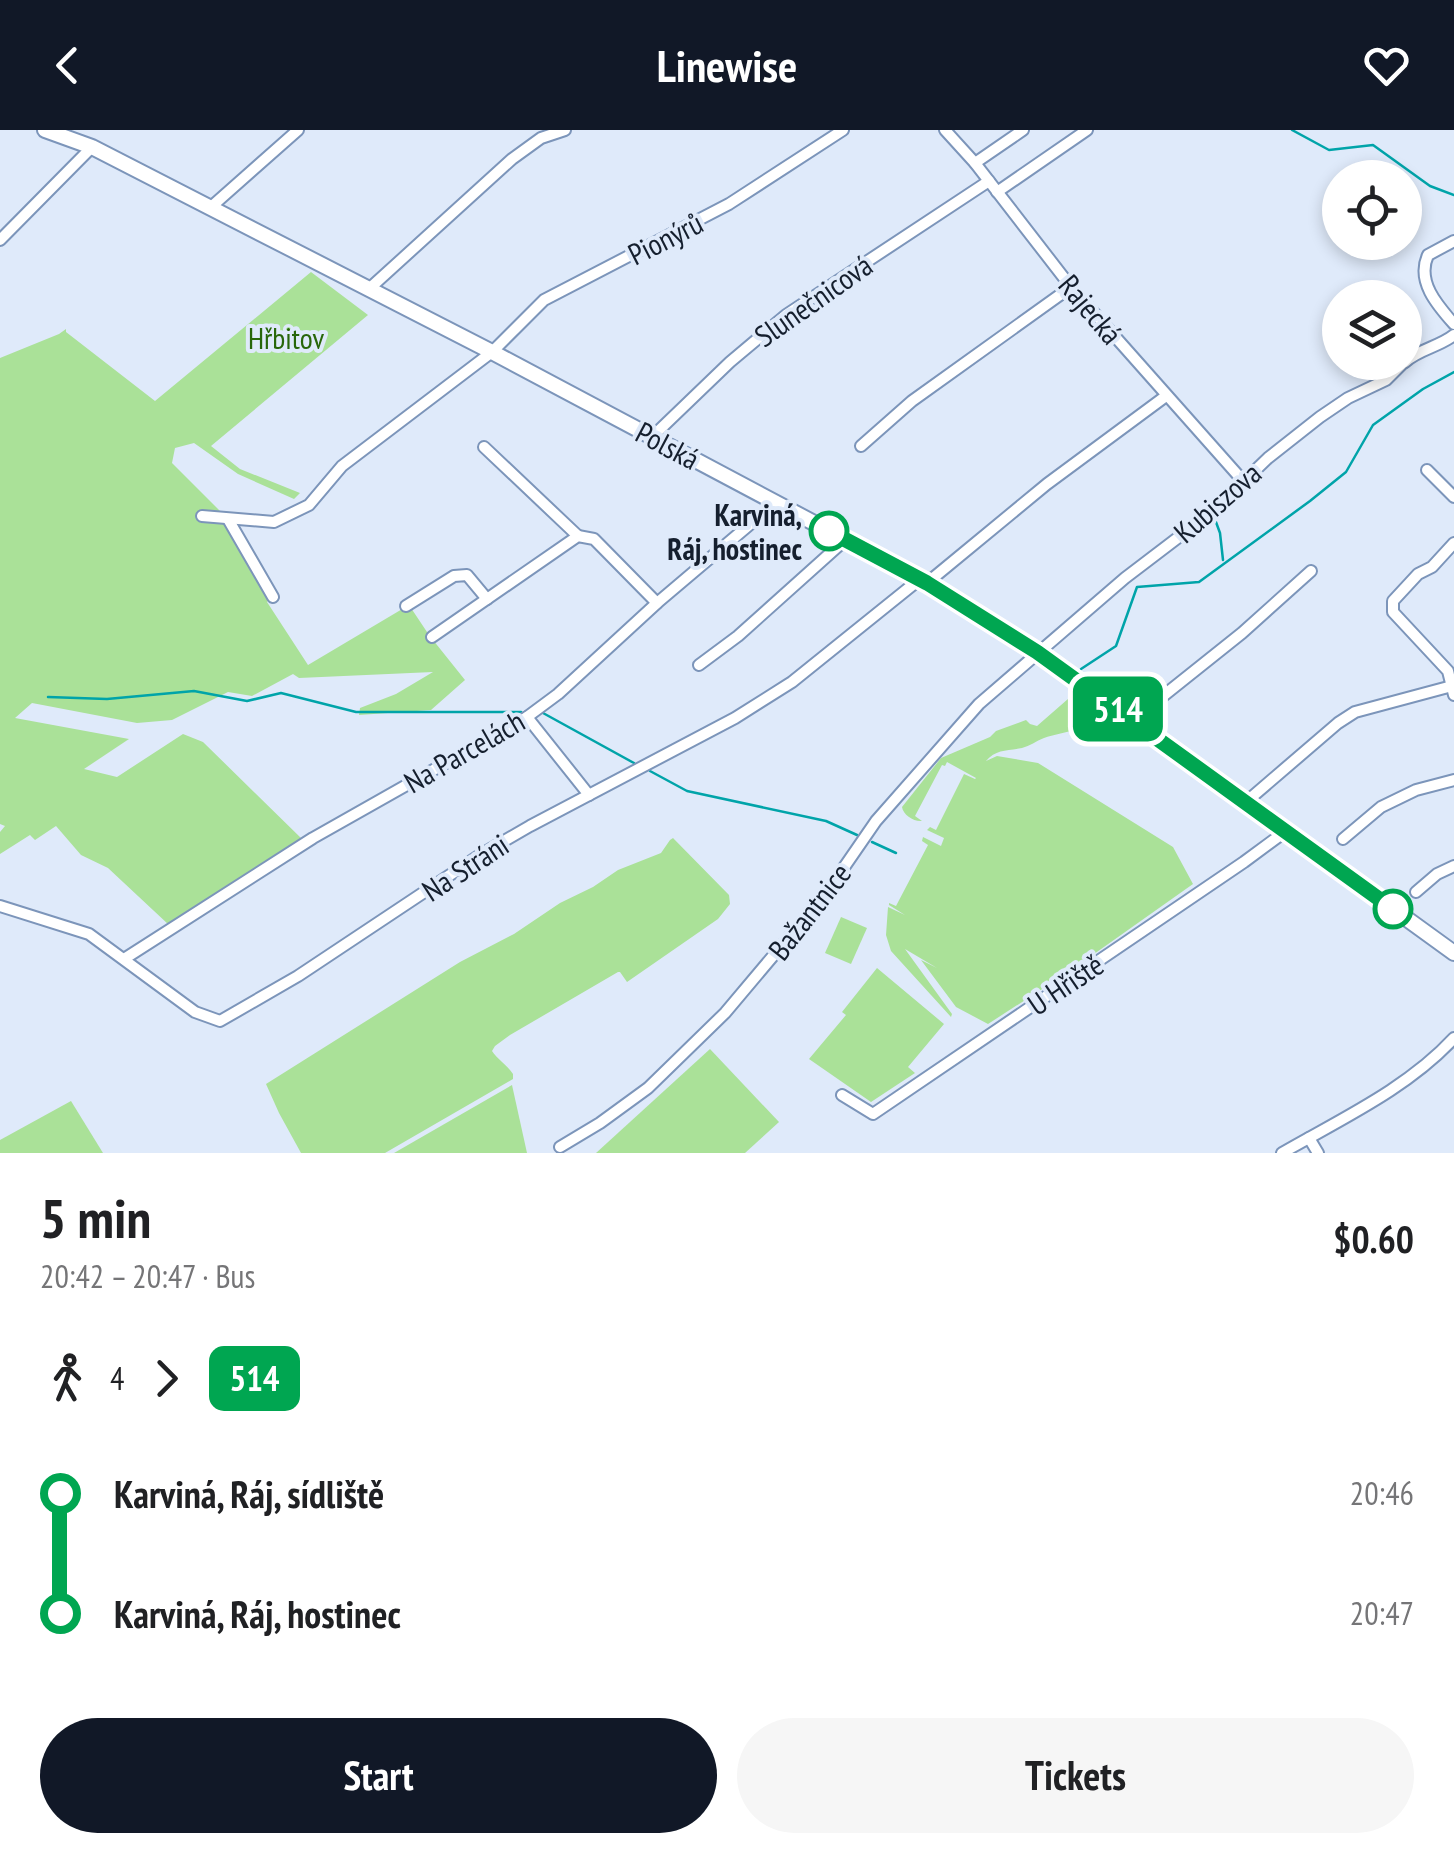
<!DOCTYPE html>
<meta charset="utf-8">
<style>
:root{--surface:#fff;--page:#f6f6f6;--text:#202124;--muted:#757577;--accent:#111827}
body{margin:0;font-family:"PT Sans Narrow",sans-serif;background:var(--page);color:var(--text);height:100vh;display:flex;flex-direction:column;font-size:38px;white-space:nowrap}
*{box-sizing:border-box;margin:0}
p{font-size:32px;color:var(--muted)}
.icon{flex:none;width:55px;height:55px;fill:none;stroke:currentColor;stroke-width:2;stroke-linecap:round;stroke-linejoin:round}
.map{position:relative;height:1023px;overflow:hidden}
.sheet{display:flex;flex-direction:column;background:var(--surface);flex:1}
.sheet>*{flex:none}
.badge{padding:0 20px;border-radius:15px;font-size:35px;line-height:65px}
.buttons{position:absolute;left:1322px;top:30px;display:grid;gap:20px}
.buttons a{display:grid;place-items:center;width:100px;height:100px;border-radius:50%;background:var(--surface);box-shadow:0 5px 15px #0003;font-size:50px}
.map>.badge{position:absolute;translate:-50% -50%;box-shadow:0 0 0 5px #fff}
.legs{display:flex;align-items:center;gap:15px;height:110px;padding:0 40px;font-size:32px}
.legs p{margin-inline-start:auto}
.summary{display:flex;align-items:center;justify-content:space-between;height:170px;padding:0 40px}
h1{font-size:55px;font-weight:800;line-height:75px}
.action{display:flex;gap:20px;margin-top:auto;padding:20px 40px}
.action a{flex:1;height:115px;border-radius:60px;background:var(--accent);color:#fff;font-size:40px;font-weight:800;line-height:115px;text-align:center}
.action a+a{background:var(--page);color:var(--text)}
ul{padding:0 40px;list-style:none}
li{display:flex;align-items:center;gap:35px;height:120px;font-size:38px}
li i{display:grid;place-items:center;width:15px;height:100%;margin:0 12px;background:currentColor}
li i::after{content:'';width:25px;height:25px;margin:-12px;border:8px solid;border-radius:50%;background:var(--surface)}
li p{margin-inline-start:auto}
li:first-child i{background:linear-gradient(#0000 50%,currentColor 0)}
li:last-child i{background:linear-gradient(currentColor 50%,#0000 0)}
header{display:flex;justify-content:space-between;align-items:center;height:130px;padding:0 40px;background:var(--accent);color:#fff;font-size:45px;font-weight:800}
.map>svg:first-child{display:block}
.green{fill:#aae198}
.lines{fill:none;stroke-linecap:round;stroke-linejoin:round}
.stream{stroke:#00a4a9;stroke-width:2.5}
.street-casing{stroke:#7c95ba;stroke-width:14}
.secondary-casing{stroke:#7c95ba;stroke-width:18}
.street{stroke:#fff;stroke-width:10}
.secondary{stroke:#fff;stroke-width:14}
.line-1-casing{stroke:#fff;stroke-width:22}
.line-1{stroke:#00a651;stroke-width:15}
.stop-1-dot{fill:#fff;stroke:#00a651;stroke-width:5}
.labels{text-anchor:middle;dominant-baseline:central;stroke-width:8;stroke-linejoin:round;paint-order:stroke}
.street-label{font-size:30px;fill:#151f2e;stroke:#dfeafa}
.park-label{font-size:30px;fill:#28670a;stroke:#dfeafa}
.stop-label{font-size:30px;font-weight:bold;fill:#151f2e;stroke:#dfeafa;text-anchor:end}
</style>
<header><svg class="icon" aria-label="back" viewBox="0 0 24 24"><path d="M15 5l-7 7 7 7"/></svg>Linewise<svg class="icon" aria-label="heart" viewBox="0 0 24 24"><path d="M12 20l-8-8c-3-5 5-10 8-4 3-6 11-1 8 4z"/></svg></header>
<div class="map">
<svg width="1454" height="1023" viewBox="0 0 1454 1023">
<rect width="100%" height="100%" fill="#dfeafa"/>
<g class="green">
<path d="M311,142L368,185L211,316L240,339L300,363L294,369L238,344L194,313L175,318L172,333L225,386L270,469L267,472L308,535L409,475L429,505L465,550L431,580L359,585L360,578L396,564L433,542L299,548L293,544L252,566L228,562L172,590L137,593L32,573L15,588L129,609L84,639L117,647L183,604L203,612L302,709L169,795L108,738L81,725L56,696L35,710L30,705L0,724V702L5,696L0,694V228L59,204L66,199V202L155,271Z"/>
<path d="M1076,562L1097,578C1092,602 1063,601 1044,608C1036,611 1030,616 1022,618C1007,621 996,619 986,631L997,626L1038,633L1173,717L1193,754L1070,841L988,894L956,877L921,830L937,838L905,819L952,884L951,887L891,821L886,805L888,777L905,785L889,775V773L896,776L928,715L922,711L923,707L941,716L944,708L927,700L930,697L936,700L964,644L975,649L976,648L947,632L945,636L942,635L915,686L922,691C914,692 903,685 902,677L941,628L990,607L996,601L1026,590L1030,594L1037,596Z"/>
<path d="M673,708L729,765L730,774L718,789L627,852L620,842H618L510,905L495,916L492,921C498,930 507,935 513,944V949L385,1023H301L279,983L266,954L460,832L514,804L560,773L593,757L618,740L661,723L670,710Z"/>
<path d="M841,787L867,798L851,834L825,823Z"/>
<path d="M877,838L944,894L908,937L915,943L871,972L809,929L846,885L842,882Z"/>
<path d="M710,919L779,992L745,1023H596Z"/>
<path d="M512,955L527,1023H394Z"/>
<path d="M71,971L103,1023H0V1010Z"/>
</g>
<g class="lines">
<g class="stream">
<path d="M1292,0L1329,20L1373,15L1430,56L1454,65"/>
<path d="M1213,384L1220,403L1223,430"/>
<path d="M1081,539L1116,516L1137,457L1199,452L1310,371L1346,342L1373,295L1423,259L1454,242"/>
<path d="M48,567L107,569L194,561L247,571L281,563L356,582H521"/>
<path d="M543,583L634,633"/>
<path d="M650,641L687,661L826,691L857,705"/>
<path d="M872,712L896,723"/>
</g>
<g class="street-casing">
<g id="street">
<path d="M945,0L975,33L1071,157L1244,352"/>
<path d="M975,33L1023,0"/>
<path d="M997,62L1087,0"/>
<path d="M211,77L298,0"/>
<path d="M0,110L92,17"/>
<path d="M1454,111L1428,125C1416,151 1437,175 1454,194"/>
<path d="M370,158L512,29L541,8L565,0"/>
<path d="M1405,232C1419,219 1439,217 1454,205"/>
<path d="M652,307L730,232L786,185L989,51"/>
<path d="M861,316L912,271L1071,157"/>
<path d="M484,317L578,406"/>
<path d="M1427,340L1454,367"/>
<path d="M202,386L274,392L309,375L342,336L492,222L544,170L729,74L843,0"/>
<path d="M228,389L273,467"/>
<path d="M1454,413L1432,437L1418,444L1393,471V482L1448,541L1454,565"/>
<path d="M927,453L1047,354L1166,266"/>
<path d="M406,476L454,446L467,445L487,469"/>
<path d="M432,507L578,406L594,409L657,473"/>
<path d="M699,535L738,506L845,410"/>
<path d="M527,587L589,665"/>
<path d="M1133,590L1242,503L1311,441"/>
<path d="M1246,672L1338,593L1355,582L1452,556"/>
<path d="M1343,709L1381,677L1416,660L1454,650"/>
<path d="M1416,762L1437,744L1454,736"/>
<path d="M0,776L89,804L195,882L220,891L298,846L480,725L530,696L735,588L792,552L920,449"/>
<path d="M124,829L313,708L527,587L558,564L657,473L775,373"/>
<path d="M842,965L873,984L1244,732L1286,701"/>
<path d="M1309,1008L1318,1023"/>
<path d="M560,1017L600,993L648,958L725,883L827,762L876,691L979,574L1125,448L1213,381L1268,328L1320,287L1348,268L1386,250L1404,232"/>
<path d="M1282,1023C1341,989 1408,958 1454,908"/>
</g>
</g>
<g class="secondary-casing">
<path id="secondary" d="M45,0L92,17L492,222L927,453L996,495L1109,573L1454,823"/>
</g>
<use href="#street" class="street"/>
<use href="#secondary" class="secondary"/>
</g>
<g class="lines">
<g class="line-1-casing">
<path id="line-1" d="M829,401L927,453L1037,522L1393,779"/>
</g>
<use href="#line-1" class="line-1"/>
</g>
<g class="stop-1-dot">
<circle cx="829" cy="401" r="18"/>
<circle cx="1393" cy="779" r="18"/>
</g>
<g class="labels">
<g class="street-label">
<text transform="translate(665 108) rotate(-27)">Pionýrů</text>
<text transform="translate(813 170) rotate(-35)">Slunečnicová</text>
<text transform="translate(1091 179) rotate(50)">Rajecká</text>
<text transform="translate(668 315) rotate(28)">Polská</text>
<text transform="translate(1217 372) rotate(-41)">Kubiszova</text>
<text transform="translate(464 621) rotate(-30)">Na Parcelách</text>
<text transform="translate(465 737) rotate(-33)">Na Stráni</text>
<text transform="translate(809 781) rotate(-52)">Bažantnice</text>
<text transform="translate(1065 854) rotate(-34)">U Hřiště</text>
</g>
<g class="park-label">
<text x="286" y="207">Hřbitov</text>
</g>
<g class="stop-label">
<text x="802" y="384">Karviná,<tspan x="802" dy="34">Ráj, hostinec</tspan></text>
</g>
</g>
</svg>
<div class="buttons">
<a><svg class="icon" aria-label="locate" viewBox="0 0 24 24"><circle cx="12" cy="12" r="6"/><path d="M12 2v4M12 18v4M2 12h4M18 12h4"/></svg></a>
<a><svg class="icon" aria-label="layers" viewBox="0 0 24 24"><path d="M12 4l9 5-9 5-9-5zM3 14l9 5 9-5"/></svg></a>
</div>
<b class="badge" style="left:1118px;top:579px;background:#00a651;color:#fff">514</b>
</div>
<section class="sheet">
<div class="summary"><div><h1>5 min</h1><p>20:42 – 20:47 · Bus</p></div><b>$0.60</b></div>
<div class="legs"><svg class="icon" aria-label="walk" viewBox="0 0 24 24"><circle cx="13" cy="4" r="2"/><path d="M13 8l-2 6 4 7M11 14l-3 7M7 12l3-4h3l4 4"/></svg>4<svg class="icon" aria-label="forward" viewBox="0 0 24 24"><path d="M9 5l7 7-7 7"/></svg><b class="badge" style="background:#00a651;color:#fff">514</b></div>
<ul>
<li><i style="color:#00a651"></i><b>Karviná, Ráj, sídliště</b><p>20:46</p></li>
<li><i style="color:#00a651"></i><b>Karviná, Ráj, hostinec</b><p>20:47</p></li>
</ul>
<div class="action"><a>Start</a><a>Tickets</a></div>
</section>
